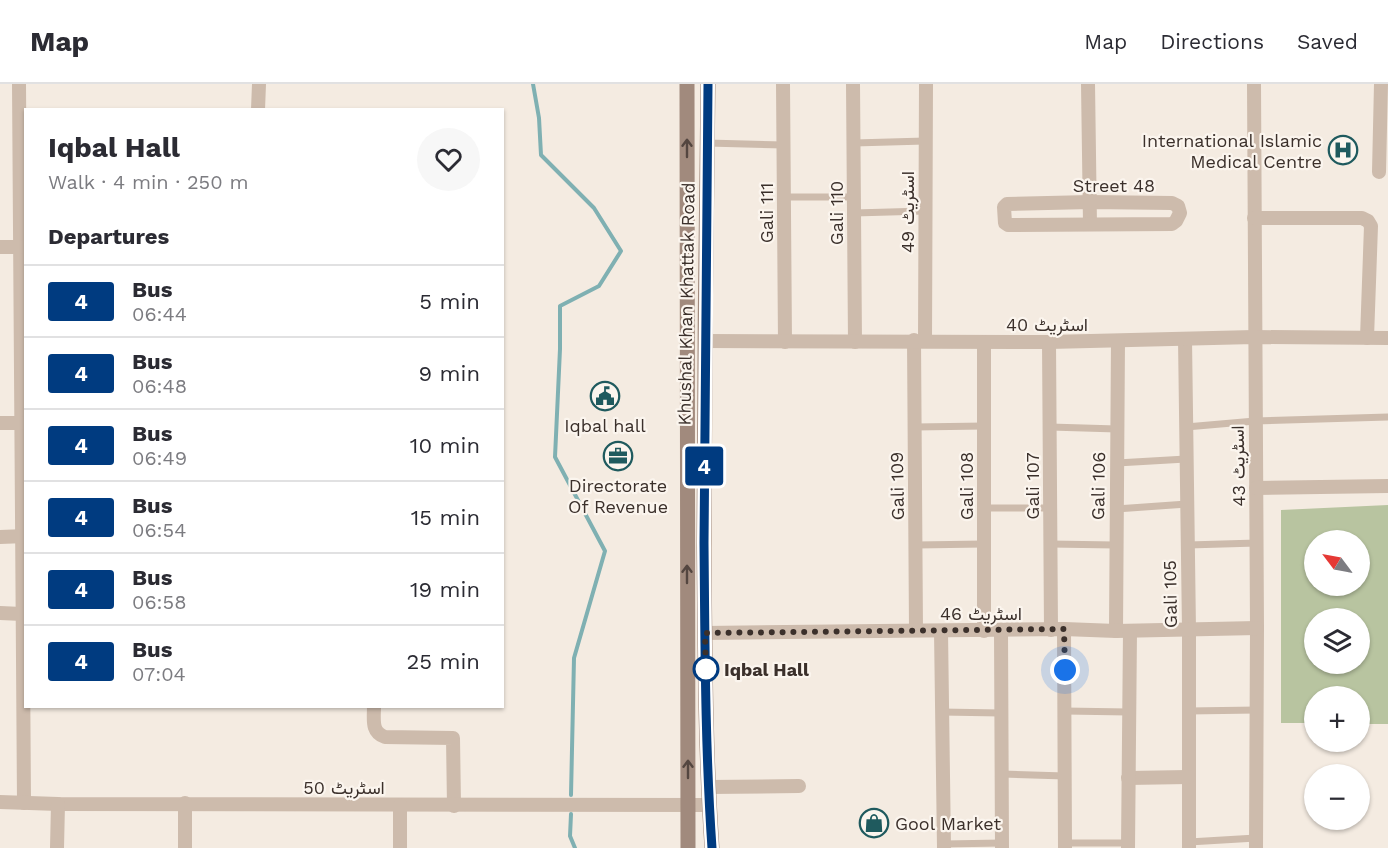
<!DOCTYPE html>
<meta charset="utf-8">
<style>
:root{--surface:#fff;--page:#f7f7f7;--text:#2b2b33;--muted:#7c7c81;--line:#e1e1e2}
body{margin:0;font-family:"Work Sans",Vazirmatn,sans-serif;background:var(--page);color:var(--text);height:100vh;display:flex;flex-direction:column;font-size:22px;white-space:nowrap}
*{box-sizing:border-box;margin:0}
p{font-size:20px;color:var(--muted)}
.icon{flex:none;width:33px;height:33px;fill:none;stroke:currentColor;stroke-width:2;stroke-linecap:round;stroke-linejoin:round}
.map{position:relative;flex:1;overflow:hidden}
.side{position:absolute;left:24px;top:24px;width:480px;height:600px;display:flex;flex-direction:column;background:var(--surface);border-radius:0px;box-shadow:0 2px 4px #0004}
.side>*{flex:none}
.badge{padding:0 12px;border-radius:4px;font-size:21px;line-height:39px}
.needle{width:39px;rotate:302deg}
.controls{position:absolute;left:1304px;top:446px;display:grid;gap:12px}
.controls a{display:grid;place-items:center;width:66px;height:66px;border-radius:50%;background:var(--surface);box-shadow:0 2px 4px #0004;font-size:30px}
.you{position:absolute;width:30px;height:30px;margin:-15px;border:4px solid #fff;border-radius:50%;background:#1a73e8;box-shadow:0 0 0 9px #1a73e833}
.map>.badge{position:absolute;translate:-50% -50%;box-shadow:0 0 0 3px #fff}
h2{padding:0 24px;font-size:22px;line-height:54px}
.round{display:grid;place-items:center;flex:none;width:63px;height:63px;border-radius:32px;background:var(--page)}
.headline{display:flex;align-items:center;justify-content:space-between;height:102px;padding:0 24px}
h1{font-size:28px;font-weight:700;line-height:45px}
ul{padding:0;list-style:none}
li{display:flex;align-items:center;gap:18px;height:72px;padding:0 24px;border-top:2px solid var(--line)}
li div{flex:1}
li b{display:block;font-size:22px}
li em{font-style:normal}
li .badge{min-width:66px;font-weight:700;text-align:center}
header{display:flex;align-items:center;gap:36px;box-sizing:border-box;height:84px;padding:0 30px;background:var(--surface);border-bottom:2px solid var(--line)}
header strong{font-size:28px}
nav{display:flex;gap:33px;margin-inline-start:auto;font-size:21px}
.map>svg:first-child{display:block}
.green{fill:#b8c4a0;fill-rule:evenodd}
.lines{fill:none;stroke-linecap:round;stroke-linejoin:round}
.stream{stroke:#7fb0b2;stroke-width:4}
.lane{stroke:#cdbbac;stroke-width:7}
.street{stroke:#cdbbac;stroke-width:14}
.secondary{stroke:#a18a7d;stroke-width:15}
.oneway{stroke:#544640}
.line-casing{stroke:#fff;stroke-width:14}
.line{stroke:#003b80;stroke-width:9}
.walk{stroke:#3b302b;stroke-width:6;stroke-dasharray:0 10.8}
.stop-dot{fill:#fff;stroke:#003b80;stroke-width:3}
.labels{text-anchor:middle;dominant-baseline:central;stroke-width:4.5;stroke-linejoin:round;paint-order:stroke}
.poi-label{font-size:18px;fill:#3b302b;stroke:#fbf5ee}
.street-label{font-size:18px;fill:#3b302b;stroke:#fbf5ee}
.stop-label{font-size:18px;font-weight:bold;fill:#3b302b;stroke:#fbf5ee;text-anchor:start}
</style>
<header>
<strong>Map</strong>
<nav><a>Map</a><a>Directions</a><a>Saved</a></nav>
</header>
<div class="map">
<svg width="1388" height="764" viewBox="0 0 1388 764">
<rect width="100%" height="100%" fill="#f4ebe1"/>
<path class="green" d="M1388,421V640H1359V612H1314V639H1281V426ZM1314,456H1359V501H1314ZM1314,534H1359V579H1314Z"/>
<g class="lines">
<g class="stream">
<path d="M533,0L539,34L541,71L594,124L621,167L599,202L560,222V265L555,373L605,467L574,574L571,711"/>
<path d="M571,730L570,752L575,764"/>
</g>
<g class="lane">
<path d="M707,59L784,61"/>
<path d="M854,59L925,57"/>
<path d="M784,113H854"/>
<path d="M854,129L925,127"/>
<path d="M915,343L984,342"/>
<path d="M1050,343L1117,345"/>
<path d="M1186,343L1255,337L1388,333"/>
<path d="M1117,379L1186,375"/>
<path d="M984,424H1050"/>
<path d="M1116,425L1187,420"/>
<path d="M1050,460L1115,461"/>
<path d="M916,461L984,460"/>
<path d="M1188,461L1257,459"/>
<path d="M1065,627L1128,628"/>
<path d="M1188,627L1257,626"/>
<path d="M941,628L1001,629"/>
<path d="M1002,690L1065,692"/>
<path d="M1189,758L1256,754"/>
<path d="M1065,759H1128"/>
<path d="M944,760L1002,759"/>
</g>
<g class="street">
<path d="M19,0L24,719"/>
<path d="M783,0L785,258"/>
<path d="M853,0L855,258"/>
<path d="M1088,0L1090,140"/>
<path d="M1254,0L1257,544L1256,764"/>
<path d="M258,26L259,0"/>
<path d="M1379,88L1381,0"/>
<path d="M1090,118L1172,119L1178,122L1180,129L1176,137L1172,140L1008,141L1005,139L1004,123L1007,120Z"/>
<path d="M1254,134H1362L1368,137L1371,142L1367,254"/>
<path d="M0,163H20"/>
<path d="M1185,255L1189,546V764"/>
<path d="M914,256L916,546"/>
<path d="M705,257L1049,258L1254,253L1388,254"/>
<path d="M925,257L926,0"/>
<path d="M1049,258L1051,546"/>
<path d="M0,339H21"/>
<path d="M1256,404L1388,402"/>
<path d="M0,453L26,452"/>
<path d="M0,529L22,530"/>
<path d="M1064,545L1065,764"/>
<path d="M941,547L944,764"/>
<path d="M984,547V258"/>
<path d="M1001,547L1002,764"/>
<path d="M1116,547L1118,257"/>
<path d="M705,549L1064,545L1116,547L1257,544"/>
<path d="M374,622C374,636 371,648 385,653L453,654L454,722"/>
<path d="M1128,694L1188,693"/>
<path d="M709,703L799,702"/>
<path d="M0,718L58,720L709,721"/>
<path d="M400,721V764"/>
<path d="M57,764L58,720"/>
<path d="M185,764V719"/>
<path d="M1128,764L1130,547"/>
</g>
<g class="secondary">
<path d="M687,0L688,764"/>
<path d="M708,0C706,155 704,309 704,464C705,564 705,664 712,764"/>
</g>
</g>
<defs><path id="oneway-shaft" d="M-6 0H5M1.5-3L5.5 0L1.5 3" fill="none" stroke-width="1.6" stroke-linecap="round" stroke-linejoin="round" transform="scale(1.5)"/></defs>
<g class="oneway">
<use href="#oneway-shaft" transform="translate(687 64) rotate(-90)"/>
<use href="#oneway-shaft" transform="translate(687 490) rotate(-90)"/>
<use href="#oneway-shaft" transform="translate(688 685) rotate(-90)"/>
</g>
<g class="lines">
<g class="line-casing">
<path id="line" d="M708,0C706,153 704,306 704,459C705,561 705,663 712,764"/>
</g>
<use href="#line" class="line"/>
<path class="walk" d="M706,585V593L705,549L1064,545L1065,586"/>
</g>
<defs>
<g id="hospital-ring" transform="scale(1.5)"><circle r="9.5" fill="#fbf5ee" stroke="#1f5a5e" stroke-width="1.5"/><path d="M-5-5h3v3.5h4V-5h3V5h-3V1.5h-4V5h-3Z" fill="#1f5a5e"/></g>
<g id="civic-ring" transform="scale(1.5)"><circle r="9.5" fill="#fbf5ee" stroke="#1f5a5e" stroke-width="1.5"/><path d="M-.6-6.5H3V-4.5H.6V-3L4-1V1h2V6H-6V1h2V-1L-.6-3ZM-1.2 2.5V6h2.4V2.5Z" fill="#1f5a5e"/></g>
<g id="office-ring" transform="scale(1.5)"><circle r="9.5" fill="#fbf5ee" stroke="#1f5a5e" stroke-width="1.5"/><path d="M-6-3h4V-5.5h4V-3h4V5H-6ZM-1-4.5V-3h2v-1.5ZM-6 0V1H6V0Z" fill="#1f5a5e"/></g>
<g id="shop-ring" transform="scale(1.5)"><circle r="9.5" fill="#fbf5ee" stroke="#1f5a5e" stroke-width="1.5"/><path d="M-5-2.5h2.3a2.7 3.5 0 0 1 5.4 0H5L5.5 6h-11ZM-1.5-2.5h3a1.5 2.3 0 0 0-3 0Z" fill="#1f5a5e"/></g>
</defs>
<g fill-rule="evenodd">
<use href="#hospital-ring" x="1343" y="66"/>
<use href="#civic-ring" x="605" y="312"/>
<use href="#office-ring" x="618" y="372"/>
<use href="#shop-ring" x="874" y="739"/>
</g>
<circle class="stop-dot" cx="706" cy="585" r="12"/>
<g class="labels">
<g class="poi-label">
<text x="1322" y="56" text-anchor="end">International Islamic<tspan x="1322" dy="21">Medical Centre</tspan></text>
<text x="605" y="341">Iqbal hall</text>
<text x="618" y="401">Directorate<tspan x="618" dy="21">Of Revenue</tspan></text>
<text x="895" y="739" text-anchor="start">Gool Market</text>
</g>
<g class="street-label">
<text x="1114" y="101">Street 48</text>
<text transform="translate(907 128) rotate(-90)">اسٹریٹ 49</text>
<text transform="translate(766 129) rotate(-90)">Gali 111</text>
<text transform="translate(836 129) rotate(-90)">Gali 110</text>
<text transform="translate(686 220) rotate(-89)">Khushal Khan Khattak Road</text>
<text x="1047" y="240">اسٹریٹ 40</text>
<text transform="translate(1238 382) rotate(-91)">اسٹریٹ 43</text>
<text transform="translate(897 402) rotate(-91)">Gali 109</text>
<text transform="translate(966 402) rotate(-90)">Gali 108</text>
<text transform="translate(1032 402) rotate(-90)">Gali 107</text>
<text transform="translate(1098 402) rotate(-89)">Gali 106</text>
<text transform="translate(1170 510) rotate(-91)">Gali 105</text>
<text x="981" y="529">اسٹریٹ 46</text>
<text x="344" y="703">اسٹریٹ 50</text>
</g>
<g class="stop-label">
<text x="724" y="585">Iqbal Hall</text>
</g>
</g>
</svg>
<div class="controls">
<a><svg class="needle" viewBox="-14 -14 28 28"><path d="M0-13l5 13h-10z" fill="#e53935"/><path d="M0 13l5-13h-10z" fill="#7c7c81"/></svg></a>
<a><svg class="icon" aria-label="layers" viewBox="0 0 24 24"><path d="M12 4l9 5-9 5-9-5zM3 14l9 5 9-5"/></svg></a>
<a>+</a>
<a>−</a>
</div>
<div class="you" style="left:1065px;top:586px"></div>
<b class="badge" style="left:704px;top:382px;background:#003b80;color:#fff">4</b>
<section class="side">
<div class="headline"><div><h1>Iqbal Hall</h1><p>Walk · 4 min · 250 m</p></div><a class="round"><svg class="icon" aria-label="heart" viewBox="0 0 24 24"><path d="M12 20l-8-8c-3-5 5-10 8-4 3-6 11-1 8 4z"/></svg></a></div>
<h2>Departures</h2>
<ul>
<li><span class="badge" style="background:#003b80;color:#fff">4</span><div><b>Bus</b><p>06:44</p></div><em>5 min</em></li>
<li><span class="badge" style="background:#003b80;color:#fff">4</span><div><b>Bus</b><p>06:48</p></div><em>9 min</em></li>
<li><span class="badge" style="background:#003b80;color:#fff">4</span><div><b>Bus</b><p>06:49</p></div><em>10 min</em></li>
<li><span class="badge" style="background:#003b80;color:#fff">4</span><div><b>Bus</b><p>06:54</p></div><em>15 min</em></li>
<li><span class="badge" style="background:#003b80;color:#fff">4</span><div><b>Bus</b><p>06:58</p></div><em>19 min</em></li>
<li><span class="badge" style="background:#003b80;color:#fff">4</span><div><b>Bus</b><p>07:04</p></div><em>25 min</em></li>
</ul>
</section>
</div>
